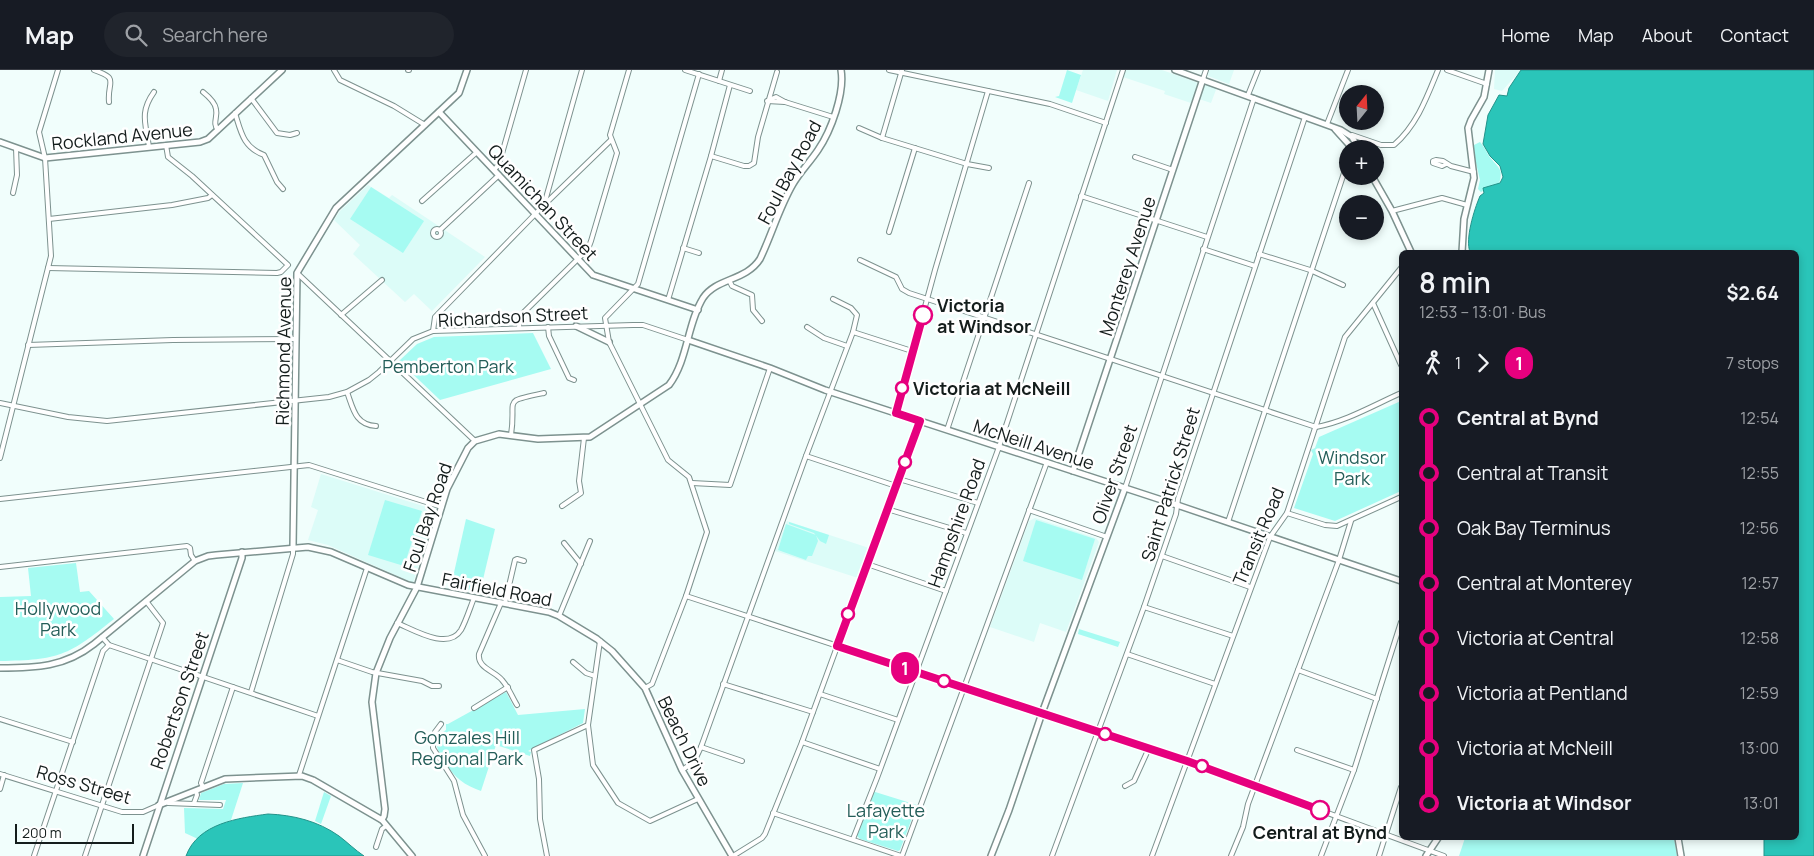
<!DOCTYPE html>
<meta charset="utf-8">
<style>
:root{--surface:#171b24;--page:#20242c;--text:#f1f3f6;--muted:#9ea1a6;--line:#363941}
body{margin:0;font-family:Manrope,sans-serif;background:var(--page);color:var(--text);height:100vh;display:flex;flex-direction:column;font-size:19px;white-space:nowrap}
*{box-sizing:border-box;margin:0}
p{font-size:16px;color:var(--muted)}
.icon{flex:none;width:28px;height:28px;fill:none;stroke:currentColor;stroke-width:2;stroke-linecap:round;stroke-linejoin:round}
.map{position:relative;flex:1;overflow:hidden}
.panel{position:absolute;left:1399px;top:180px;width:400px;height:590px;display:flex;flex-direction:column;background:var(--surface);border-radius:8px;box-shadow:0 2px 8px #0003}
.panel>*{flex:none}
.badge{padding:0 10px;border-radius:16px;font-size:18px;line-height:32px}
.needle{width:32px;rotate:18deg}
.controls{position:absolute;left:1339px;top:15px;display:grid;gap:10px}
.controls a{display:grid;place-items:center;width:45px;height:45px;border-radius:50%;background:var(--surface);box-shadow:0 2px 8px #0003;font-size:25px}
.scale{position:absolute;left:15px;bottom:12px;width:119px;box-sizing:border-box;padding-left:5px;border:2px solid #141d1c;border-top:0;font-size:14px;line-height:18px;white-space:nowrap;color:#141d1c;-webkit-text-stroke:4px #fff;paint-order:stroke}
.map>.badge{position:absolute;translate:-50% -50%;box-shadow:0 0 0 2px #fff}
.legs{display:flex;align-items:center;gap:8px;height:55px;padding:0 20px;font-size:16px}
.legs p{margin-inline-start:auto}
.overview{display:flex;align-items:center;justify-content:space-between;height:85px;padding:0 20px}
h1{font-size:28px;font-weight:600;line-height:38px}
ul{padding:0 20px;list-style:none}
li{display:flex;align-items:center;gap:18px;height:55px;font-size:19px}
li i{display:grid;place-items:center;width:8px;height:100%;margin:0 6px;background:currentColor}
li i::after{content:'';width:12px;height:12px;margin:-6px;border:4px solid;border-radius:50%;background:var(--surface)}
li p{margin-inline-start:auto}
li:first-child i{background:linear-gradient(#0000 50%,currentColor 0)}
li:last-child i{background:linear-gradient(currentColor 50%,#0000 0)}
header{display:flex;align-items:center;gap:30px;box-sizing:border-box;height:70px;padding:0 25px;background:var(--surface);border-bottom:1px solid var(--line)}
header strong{font-size:24px}
nav{display:flex;gap:28px;margin-inline-start:auto;font-size:18px}
.search{width:350px;height:45px;background:var(--page);display:flex;align-items:center;gap:12px;box-sizing:border-box;padding:0 18px;border-radius:28px;color:var(--muted);font-size:19px}
.map>svg:first-child{display:block}
.built{fill:#dcfcf8}
.green{fill:#a6fbf2}
.water{fill:#2ac5b9;stroke:#23938a}
.lines{fill:none;stroke-linecap:round;stroke-linejoin:round}
.street-casing{stroke:#7d928f;stroke-width:6}
.secondary-casing{stroke:#7d928f;stroke-width:8}
.street{stroke:#fff;stroke-width:4}
.secondary{stroke:#fff;stroke-width:5}
.line-1-casing{stroke:#fff;stroke-width:11}
.line-1{stroke:#e6007e;stroke-width:8}
.stop-1-dot{fill:#fff;stroke:#e6007e;stroke-width:2.5}
.labels{text-anchor:middle;dominant-baseline:central;stroke-width:5;stroke-linejoin:round;paint-order:stroke}
.street-label{font-size:18px;fill:#141d1c;stroke:#fff}
.stop-label{font-size:18px;font-weight:bold;fill:#141d1c;stroke:#fff;text-anchor:start}
.park-label{font-size:18px;fill:#245e59;stroke:#fff}
</style>
<header>
<strong>Map</strong>
<div class="search"><svg class="icon" aria-label="search" viewBox="0 0 24 24"><circle cx="10" cy="10" r="6"/><path d="M15 15l6 6"/></svg>Search here</div>
<nav><a>Home</a><a>Map</a><a>About</a><a>Contact</a></nav>
</header>
<div class="map">
<svg width="1814" height="786" viewBox="0 0 1814 786">
<rect width="100%" height="100%" fill="#f1fefc"/>
<g class="built">
<path d="M1083,0H1117L1108,31L1076,20Z"/>
<path d="M1126,0H1162L1196,12L1198,14L1191,33L1164,24L1165,21L1123,7Z"/>
<path d="M1209,0H1234L1229,14L1208,6Z"/>
<path d="M1495,0H1521L1502,21L1494,19Z"/>
<path d="M1204,15L1217,17L1211,33L1199,29Z"/>
<path d="M368,115L389,128L392,125L485,187L432,241L414,224L405,232L353,184L360,175L334,150L340,141Z"/>
<path d="M321,404L436,440L413,513L328,475L308,470L318,440L311,437Z"/>
<path d="M1035,448L1096,468L1099,472L1066,562L1040,553L1034,572L990,557L1029,451Z"/>
<path d="M787,451L869,478L858,508L775,481Z"/>
</g>
<g class="green">
<path d="M1067,0L1081,5L1072,33L1055,27L1059,26Z"/>
<path d="M1480,72C1484,76 1486,81 1489,86C1498,98 1504,98 1499,114L1488,118L1481,122L1478,119L1480,110L1472,76Z"/>
<path d="M371,117L424,151L403,183L350,149Z"/>
<path d="M533,263L551,299L440,330L399,291L417,274L434,267Z"/>
<path d="M1401,331V421L1335,451L1294,438L1313,384L1311,380L1315,378L1319,367Z"/>
<path d="M385,430L422,441L404,496L368,485Z"/>
<path d="M466,449L495,459L480,522L451,516Z"/>
<path d="M1036,450L1095,469L1082,510L1023,491Z"/>
<path d="M789,452L829,465L826,474L820,471L814,463L789,454Z"/>
<path d="M786,454L816,465L818,471L812,486H808L806,490L778,480Z"/>
<path d="M76,493L80,522L89,521L114,549C68,586 59,590 0,591V527L31,526L28,498Z"/>
<path d="M1079,559L1120,572L1118,577L1078,564Z"/>
<path d="M506,622L518,645L585,639L583,653L528,681L531,682L530,686L496,675L481,721C473,718 466,715 460,710C451,703 432,678 437,667C439,663 443,662 446,660V654H448Z"/>
<path d="M243,713L231,750L211,759L198,769L185,763L184,738L223,739L226,730H199L201,723L224,714Z"/>
<path d="M872,721L917,735L900,780L898,781L860,769L856,765Z"/>
<path d="M324,722L331,726L321,754L315,751Z"/>
<path d="M1465,768H1674L1677,786H1459Z"/>
</g>
<g class="water">
<path d="M1521,0H1814V786H1764V768H1796V182H1470C1465,169 1474,140 1480,126L1484,123L1483,118L1500,113L1503,107L1500,96L1490,86L1483,74L1488,45L1499,25L1507,26L1509,18Z"/>
<path d="M268,744C293,745 318,751 339,766C347,772 355,780 364,786H186C198,753 239,748 268,744Z"/>
</g>
<g class="lines">
<g class="street-casing">
<g id="street">
<path d="M94,0C120,9 107,11 109,32"/>
<path d="M334,0L340,10L394,36L425,55"/>
<path d="M408,0H409"/>
<path d="M685,0L750,21"/>
<path d="M889,0L1050,34L1106,53"/>
<path d="M1447,0L1487,14"/>
<path d="M1203,9L1206,0"/>
<path d="M719,11L722,0"/>
<path d="M203,22C208,26 215,32 216,39C218,47 212,53 218,60"/>
<path d="M1248,25L1258,0"/>
<path d="M251,28L277,63L290,65L297,63"/>
<path d="M769,30L776,27L785,32L833,47"/>
<path d="M767,31L785,32"/>
<path d="M235,43C241,62 243,77 264,85L277,112L283,119"/>
<path d="M1327,54L1348,0"/>
<path d="M859,58L882,68L967,94L989,98"/>
<path d="M1352,65L1381,75H1394C1417,55 1427,27 1438,0"/>
<path d="M882,68L902,0"/>
<path d="M149,77C146,54 139,43 154,22"/>
<path d="M711,86L744,96H749L754,93L758,67L777,2"/>
<path d="M1135,87L1173,100"/>
<path d="M1446,94L1442,96L1433,93V91L1436,90L1443,91L1451,96L1474,102"/>
<path d="M494,100L499,94L526,0"/>
<path d="M13,123L17,105L16,78"/>
<path d="M1081,126L1207,167"/>
<path d="M422,131L477,82"/>
<path d="M544,135L582,0"/>
<path d="M1392,141L1442,128L1467,135"/>
<path d="M49,149L172,135L208,128L212,125"/>
<circle cx="437" cy="163" r="4"/>
<path d="M440,160L499,105"/>
<path d="M889,162L915,78"/>
<path d="M683,178L699,183"/>
<path d="M1203,179L1255,196"/>
<path d="M1259,184L1310,200L1343,215"/>
<path d="M860,190L896,207L902,219L909,223C1045,267 1180,312 1316,357C1345,352 1374,335 1401,323"/>
<path d="M48,198L277,203L281,202L288,195L192,106L168,87L166,75"/>
<path d="M297,203L475,371"/>
<path d="M729,210L732,216L752,225L753,240L762,251"/>
<path d="M668,230L711,86L730,15"/>
<path d="M1373,233L1401,295"/>
<path d="M341,245L382,210"/>
<path d="M548,257L549,266L569,308L574,310"/>
<path d="M807,257L824,268L847,276"/>
<path d="M519,258L520,246L588,179L591,171L617,83L610,65L629,0"/>
<path d="M433,261L435,247L544,135L611,70"/>
<path d="M853,262L912,281"/>
<path d="M28,275L173,270L295,269"/>
<path d="M347,322C353,338 355,355 376,356"/>
<path d="M0,333L68,347L107,351L329,327L347,322L369,310L379,302L413,269L433,261L633,255H643L688,270"/>
<path d="M896,343L935,200L988,21"/>
<path d="M947,360L1029,113"/>
<path d="M511,365C517,328 500,332 544,323"/>
<path d="M806,386L896,416"/>
<path d="M0,388L51,186L45,88L39,62L58,0"/>
<path d="M899,409L978,433"/>
<path d="M692,413L730,415L770,298"/>
<path d="M1125,418L1254,28"/>
<path d="M0,429L309,395L442,437"/>
<path d="M562,436L581,423L579,411L584,368"/>
<path d="M887,439L966,463"/>
<path d="M1029,440L1107,467"/>
<path d="M1287,443L1325,455L1337,456L1401,427"/>
<path d="M1228,452L1348,91"/>
<path d="M564,473L581,494"/>
<path d="M1162,486L1250,517"/>
<path d="M867,494L946,521"/>
<path d="M0,497L187,476L190,478L191,485L195,491"/>
<path d="M686,526L1187,691L1444,786"/>
<path d="M501,533L479,584C477,598 495,601 502,610C509,618 512,627 517,635"/>
<path d="M505,533L515,490L517,489L524,491"/>
<path d="M1144,537L1233,566"/>
<path d="M559,546L590,471"/>
<path d="M397,553C414,560 448,581 461,560C466,551 470,538 474,528"/>
<path d="M102,567L109,575L318,646"/>
<path d="M1127,584L1215,614"/>
<path d="M337,590L372,602L422,611L432,616H439"/>
<path d="M573,592L586,603L595,606"/>
<path d="M1298,600L1377,629"/>
<path d="M723,614L813,642"/>
<path d="M645,618L652,614L686,526L707,462L689,407L668,390L609,272L605,248L638,214L699,4"/>
<path d="M251,622L293,484V477"/>
<path d="M820,624L898,650"/>
<path d="M474,638L508,617"/>
<path d="M0,649L73,672"/>
<path d="M441,654L435,662L433,670V678L454,711L463,745L485,786"/>
<path d="M588,655L593,695L618,733L650,751L698,729"/>
<path d="M802,672L880,699"/>
<path d="M701,677L742,691"/>
<path d="M1297,680L1354,700"/>
<path d="M682,700L694,692L701,677L806,386L853,262L857,245L851,238L833,229"/>
<path d="M0,704L122,742H143L159,735"/>
<path d="M299,705L367,498"/>
<path d="M1125,716L1134,711L1149,678"/>
<path d="M203,717L201,713L233,617"/>
<path d="M0,719L4,705"/>
<path d="M168,733L220,735"/>
<path d="M194,733L197,725L196,721"/>
<path d="M773,743L901,786"/>
<path d="M853,769L877,708L999,377L1123,0"/>
<path d="M376,777L382,759L386,756"/>
<path d="M34,786L103,581L109,575"/>
<path d="M85,786L163,553L146,531"/>
<path d="M547,786L540,749L539,709L534,680L588,655L600,571"/>
<path d="M733,786L762,768L765,764L802,672L920,351"/>
<path d="M902,786L1047,392"/>
<path d="M1052,786L1144,537L1176,444L1178,429L1305,47"/>
<path d="M1152,786L1270,467L1287,443L1345,267L1401,198"/>
<path d="M1231,786L1243,757L1248,734L1339,490L1351,451"/>
<path d="M1321,786L1354,700L1401,552"/>
<path d="M1379,786L1401,717"/>
</g>
</g>
<g class="secondary-casing">
<g id="secondary">
<path d="M1175,0L1341,60L1352,67L1359,79"/>
<path d="M439,42L593,205L698,240"/>
<path d="M1335,59L1353,79"/>
<path d="M0,72L45,88L200,72L208,69L282,0"/>
<path d="M1372,106L1392,141L1411,182"/>
<path d="M1462,182L1464,149L1474,108L1468,58L1471,50L1484,27L1489,0"/>
<path d="M576,256L609,272"/>
<path d="M688,270L770,298L825,320L1177,435L1401,511"/>
<path d="M1073,401L1203,9"/>
<path d="M293,477L297,203L336,138L459,23L467,0"/>
<path d="M0,598C36,598 65,597 94,574L195,491L208,486L216,485L308,477L331,482L408,515L549,542L559,546L597,569L612,581L645,618L682,700L732,786"/>
<path d="M159,735L225,709L302,706L313,710L382,750L412,786"/>
<path d="M382,750L384,746L385,739L372,632L376,603L390,568L417,517L447,419L468,378L475,371L499,364L538,369L590,367L669,315C688,290 687,254 703,228C716,208 746,211 760,189C772,164 779,138 793,114C800,102 810,92 818,80C831,61 845,23 841,0"/>
<path d="M1678,768L1681,786"/>
<path d="M143,786L242,488V482"/>
<path d="M991,786L1009,740L1042,643L1125,418"/>
<path d="M1426,786L1438,768"/>
</g>
</g>
<use href="#street" class="street"/>
<use href="#secondary" class="secondary"/>
</g>
<g class="lines">
<g class="line-1-casing">
<path id="line-1" d="M923,245L896,343L920,351L837,576L1187,691L1320,740"/>
</g>
<use href="#line-1" class="line-1"/>
</g>
<g class="stop-1-dot">
<circle cx="923" cy="245" r="9"/>
<circle cx="902" cy="318" r="6"/>
<circle cx="905" cy="392" r="6"/>
<circle cx="848" cy="544" r="6"/>
<circle cx="944" cy="611" r="6"/>
<circle cx="1105" cy="664" r="6"/>
<circle cx="1202" cy="696" r="6"/>
<circle cx="1320" cy="740" r="9"/>
</g>
<g class="labels">
<g class="street-label">
<text transform="translate(122 66) rotate(-6)">Rockland Avenue</text>
<text transform="translate(789 102) rotate(-62)">Foul Bay Road</text>
<text transform="translate(543 132) rotate(47)">Quamichan Street</text>
<text transform="translate(1127 196) rotate(-72)">Monterey Avenue</text>
<text transform="translate(513 246) rotate(-3)">Richardson Street</text>
<text transform="translate(283 281) rotate(-89)">Richmond Avenue</text>
<text transform="translate(1034 374) rotate(18)">McNeill Avenue</text>
<text transform="translate(1114 404) rotate(-71)">Oliver Street</text>
<text transform="translate(1170 414) rotate(-73)">Saint Patrick Street</text>
<text transform="translate(427 447) rotate(-71)">Foul Bay Road</text>
<text transform="translate(956 453) rotate(-70)">Hampshire Road</text>
<text transform="translate(1258 466) rotate(-67)">Transit Road</text>
<text transform="translate(497 519) rotate(11)">Fairfield Road</text>
<text transform="translate(179 630) rotate(-71)">Robertson Street</text>
<text transform="translate(685 671) rotate(64)">Beach Drive</text>
<text transform="translate(84 714) rotate(16)">Ross Street</text>
</g>
<g class="stop-label">
<text x="937" y="235">Victoria<tspan x="937" dy="21">at Windsor</tspan></text>
<text x="913" y="318">Victoria at McNeill</text>
<text x="1320" y="762" text-anchor="middle">Central at Bynd</text>
</g>
<g class="park-label">
<text x="448" y="296">Pemberton Park</text>
<text x="1352" y="387">Windsor<tspan x="1352" dy="21">Park</tspan></text>
<text x="58" y="538">Hollywood<tspan x="58" dy="21">Park</tspan></text>
<text x="467" y="667">Gonzales Hill<tspan x="467" dy="21">Regional Park</tspan></text>
<text x="886" y="740">Lafayette<tspan x="886" dy="21">Park</tspan></text>
</g>
</g>
</svg>
<div class="controls">
<a><svg class="needle" viewBox="-14 -14 28 28"><path d="M0-13l5 13h-10z" fill="#e53935"/><path d="M0 13l5-13h-10z" fill="#9ea1a6"/></svg></a>
<a>+</a>
<a>−</a>
</div>
<div class="scale">200 m</div>
<b class="badge" style="left:905px;top:598px;background:#e6007e;color:#fff">1</b>
<section class="panel">
<div class="overview"><div><h1>8 min</h1><p>12:53 – 13:01 · Bus</p></div><b>$2.64</b></div>
<div class="legs"><svg class="icon" aria-label="walk" viewBox="0 0 24 24"><circle cx="13" cy="4" r="2"/><path d="M13 8l-2 6 4 7M11 14l-3 7M7 12l3-4h3l4 4"/></svg>1<svg class="icon" aria-label="forward" viewBox="0 0 24 24"><path d="M9 5l7 7-7 7"/></svg><b class="badge" style="background:#e6007e;color:#fff">1</b><p>7 stops</p></div>
<ul>
<li><i style="color:#e6007e"></i><b>Central at Bynd</b><p>12:54</p></li>
<li><i style="color:#e6007e"></i><span>Central at Transit</span><p>12:55</p></li>
<li><i style="color:#e6007e"></i><span>Oak Bay Terminus</span><p>12:56</p></li>
<li><i style="color:#e6007e"></i><span>Central at Monterey</span><p>12:57</p></li>
<li><i style="color:#e6007e"></i><span>Victoria at Central</span><p>12:58</p></li>
<li><i style="color:#e6007e"></i><span>Victoria at Pentland</span><p>12:59</p></li>
<li><i style="color:#e6007e"></i><span>Victoria at McNeill</span><p>13:00</p></li>
<li><i style="color:#e6007e"></i><b>Victoria at Windsor</b><p>13:01</p></li>
</ul>
</section>
</div>
